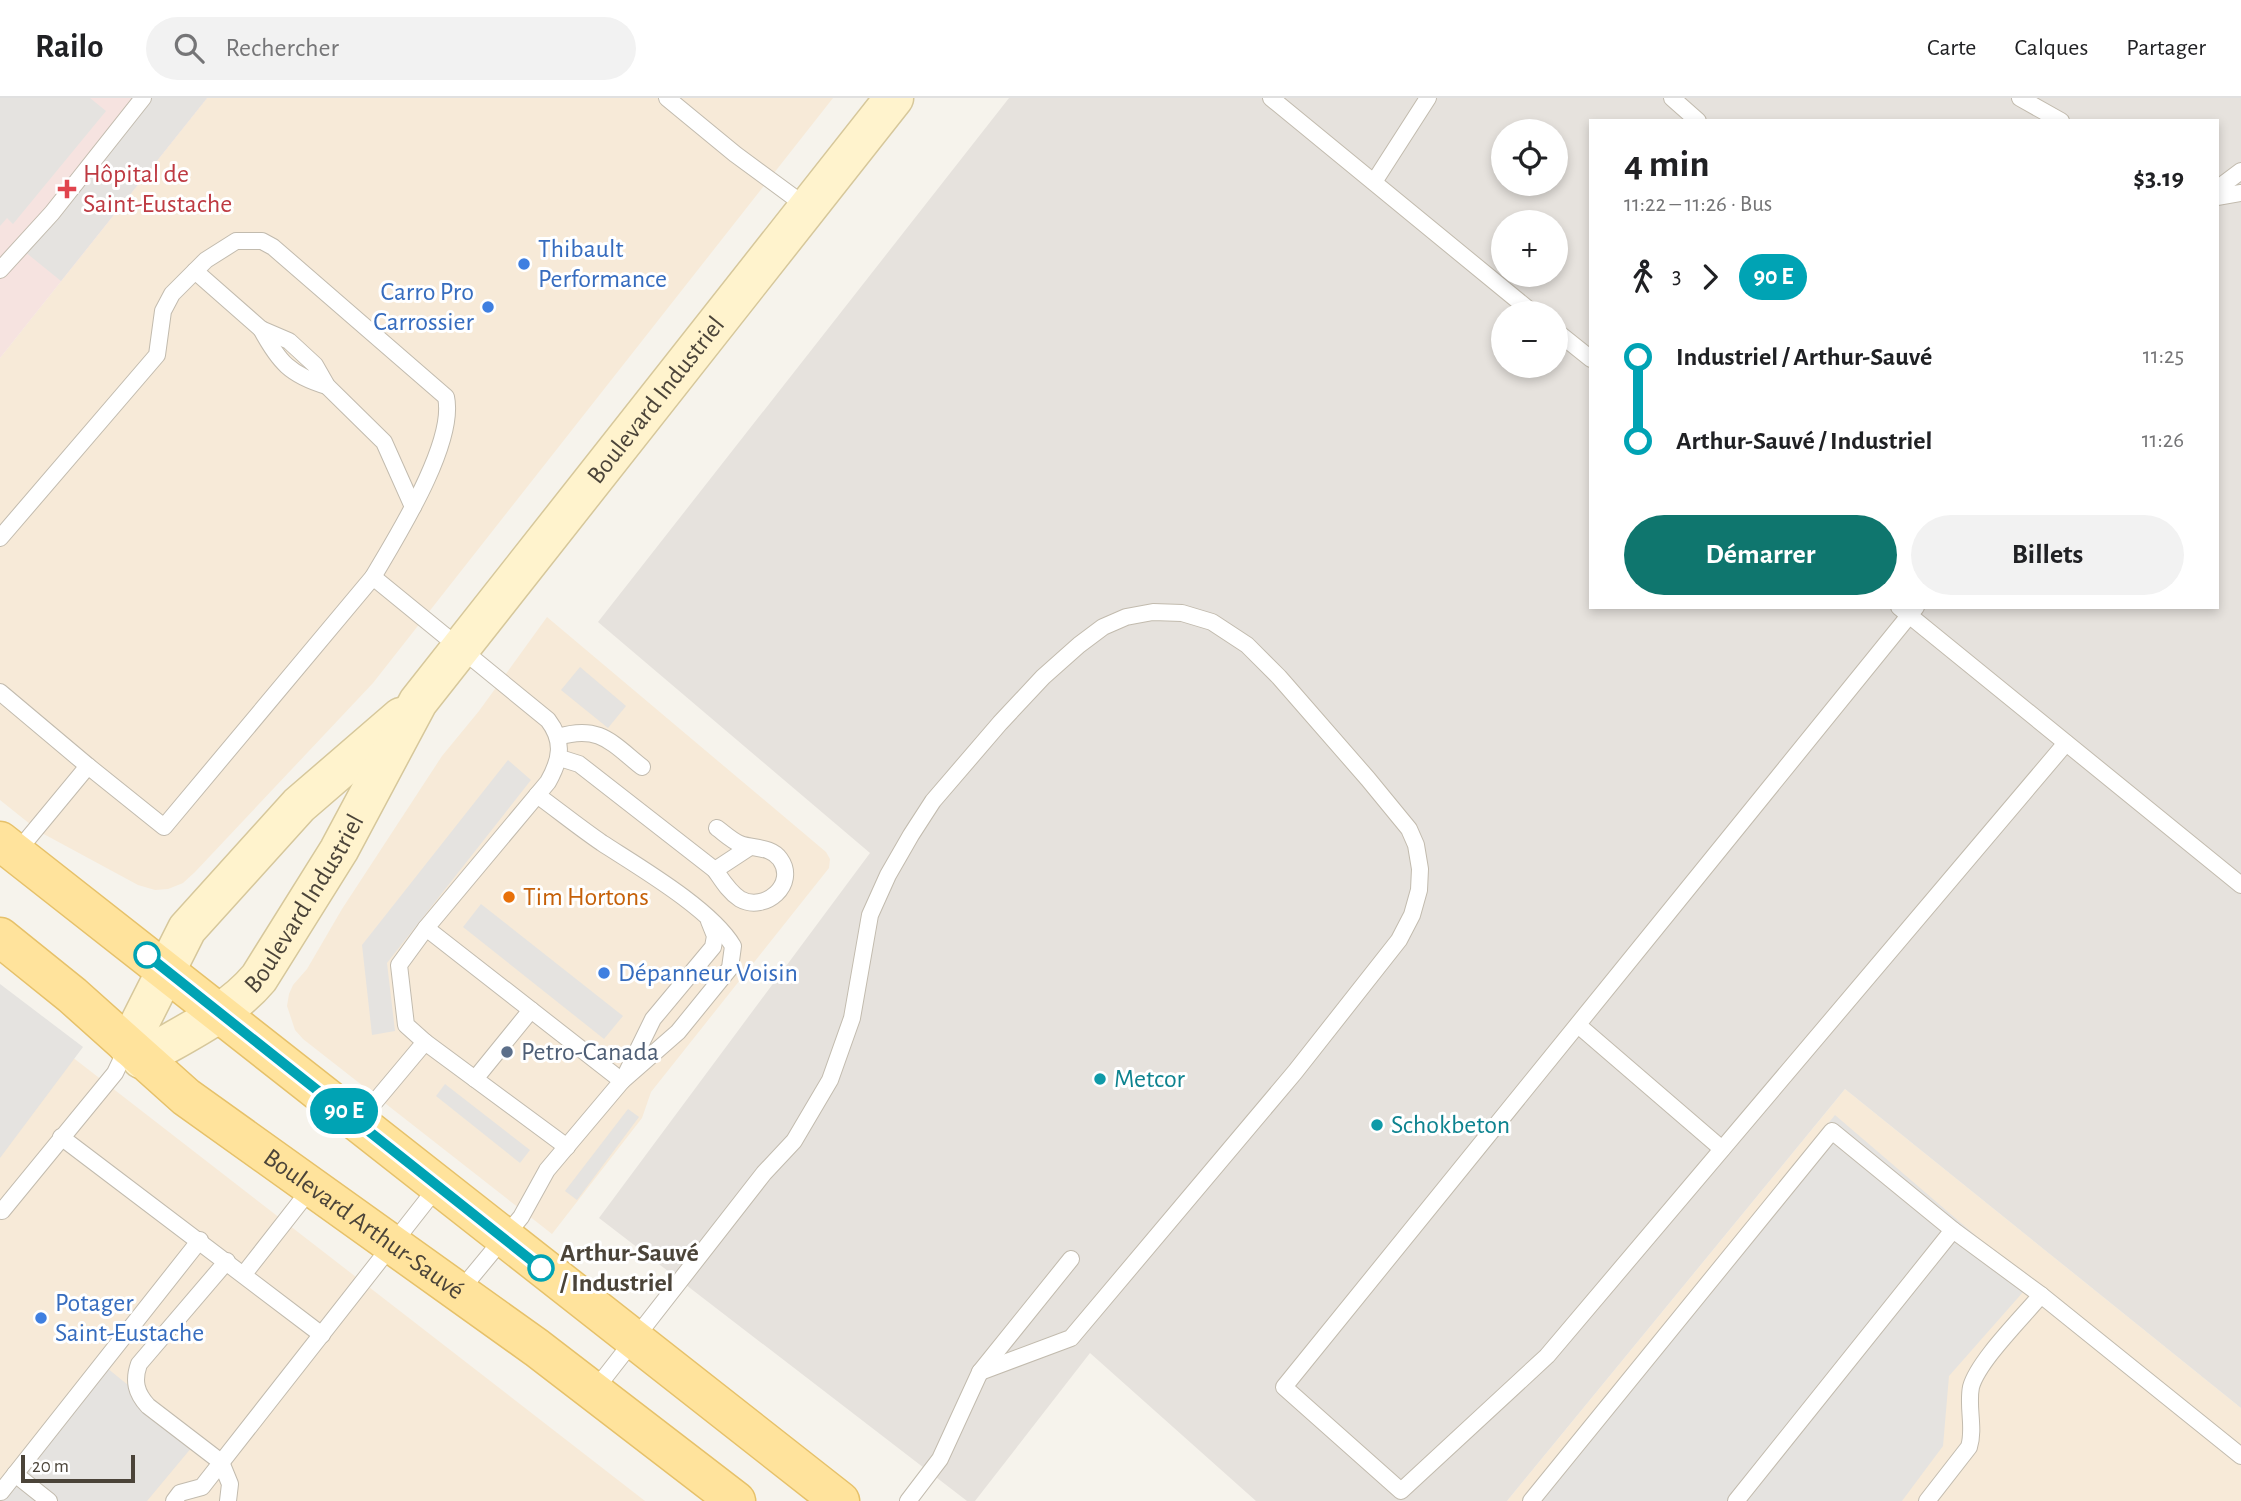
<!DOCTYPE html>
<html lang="fr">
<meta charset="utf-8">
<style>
:root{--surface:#fff;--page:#f2f2f2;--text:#202124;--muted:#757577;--line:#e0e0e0;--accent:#0f766e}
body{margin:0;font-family:"Alegreya Sans",sans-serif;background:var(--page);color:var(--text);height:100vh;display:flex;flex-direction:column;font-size:26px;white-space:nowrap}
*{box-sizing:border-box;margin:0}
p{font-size:23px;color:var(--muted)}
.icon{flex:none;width:38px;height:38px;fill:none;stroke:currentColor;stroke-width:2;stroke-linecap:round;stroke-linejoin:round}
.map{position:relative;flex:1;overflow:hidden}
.sheet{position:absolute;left:1589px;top:21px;width:630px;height:490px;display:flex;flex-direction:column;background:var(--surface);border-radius:0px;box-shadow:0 4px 10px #0003}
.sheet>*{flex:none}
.badge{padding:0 14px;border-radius:23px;font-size:24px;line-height:46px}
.buttons{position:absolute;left:1491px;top:21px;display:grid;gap:14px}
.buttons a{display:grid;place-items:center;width:77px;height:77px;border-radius:50%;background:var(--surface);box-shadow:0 4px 10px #0003;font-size:35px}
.scale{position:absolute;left:21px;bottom:18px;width:114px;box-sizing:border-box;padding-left:7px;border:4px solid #4b4439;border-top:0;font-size:19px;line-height:24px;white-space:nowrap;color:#4b4439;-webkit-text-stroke:5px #fff;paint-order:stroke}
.map>.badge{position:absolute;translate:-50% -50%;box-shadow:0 0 0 4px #fff}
.legs{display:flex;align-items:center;gap:10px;height:77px;padding:0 35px;font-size:23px}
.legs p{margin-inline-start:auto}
.headline{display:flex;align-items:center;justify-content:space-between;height:119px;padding:0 35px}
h1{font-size:38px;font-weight:700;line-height:52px}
.primary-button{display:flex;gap:14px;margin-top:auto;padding:14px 35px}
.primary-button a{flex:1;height:80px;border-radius:42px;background:var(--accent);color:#fff;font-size:28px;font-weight:700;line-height:80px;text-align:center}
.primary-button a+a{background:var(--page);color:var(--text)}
ul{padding:0 35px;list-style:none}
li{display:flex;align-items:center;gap:24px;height:84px;font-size:26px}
li i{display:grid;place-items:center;width:10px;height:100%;margin:0 9px;background:currentColor}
li i::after{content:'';width:18px;height:18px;margin:-9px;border:5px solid;border-radius:50%;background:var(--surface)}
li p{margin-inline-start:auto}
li:first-child i{background:linear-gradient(#0000 50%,currentColor 0)}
li:last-child i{background:linear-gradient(currentColor 50%,#0000 0)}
header{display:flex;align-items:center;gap:42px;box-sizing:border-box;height:98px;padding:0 35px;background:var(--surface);border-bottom:2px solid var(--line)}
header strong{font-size:33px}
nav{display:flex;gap:38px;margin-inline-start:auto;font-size:24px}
.search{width:490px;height:63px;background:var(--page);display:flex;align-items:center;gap:18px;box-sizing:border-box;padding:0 24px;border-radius:38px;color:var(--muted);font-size:26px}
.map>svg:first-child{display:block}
.commercial{fill:#f7ead8}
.industrial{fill:#e6e2dd;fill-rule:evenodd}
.medical{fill:#f6e3e0}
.parking{fill:#e5e3e0}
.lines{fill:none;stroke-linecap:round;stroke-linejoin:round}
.lane-casing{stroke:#c2bbae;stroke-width:18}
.secondary-casing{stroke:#d6c79b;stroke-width:41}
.primary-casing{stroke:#e6c16a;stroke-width:41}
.lane{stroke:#fff;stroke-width:16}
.secondary{stroke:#fff3cd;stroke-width:38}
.primary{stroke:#ffe39c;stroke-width:38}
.line-1-casing{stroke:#fff;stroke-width:16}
.line-1{stroke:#00a3b4;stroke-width:10}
.health-dot{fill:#e0444e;stroke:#fff;stroke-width:2.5}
.shop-dot{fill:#3f7fe0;stroke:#fff;stroke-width:2.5}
.food-dot{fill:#e8710a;stroke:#fff;stroke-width:2.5}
.stop-1-dot{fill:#fff;stroke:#00a3b4;stroke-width:3.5}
.service-dot{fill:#5c6f8a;stroke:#fff;stroke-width:2.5}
.culture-dot{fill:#0f9aa8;stroke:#fff;stroke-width:2.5}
.labels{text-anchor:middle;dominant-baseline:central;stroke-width:6;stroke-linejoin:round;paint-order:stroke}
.health-label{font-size:26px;fill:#be3a42;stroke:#fff;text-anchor:start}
.shop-label{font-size:26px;fill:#366cbe;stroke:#fff;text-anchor:start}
.street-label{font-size:26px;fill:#4b4439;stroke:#fff}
.food-label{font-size:26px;fill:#c56008;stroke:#fff;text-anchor:start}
.service-label{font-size:26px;fill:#4e5e75;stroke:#fff;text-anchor:start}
.culture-label{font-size:26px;fill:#0d838f;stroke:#fff;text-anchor:start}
.stop-label{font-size:26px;font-weight:bold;fill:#4b4439;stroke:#fff;text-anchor:start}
</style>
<header>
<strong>Railo</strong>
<div class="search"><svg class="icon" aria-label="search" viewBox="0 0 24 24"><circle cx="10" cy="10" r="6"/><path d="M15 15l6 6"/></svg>Rechercher</div>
<nav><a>Carte</a><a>Calques</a><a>Partager</a></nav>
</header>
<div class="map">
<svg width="2241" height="1403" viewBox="0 0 2241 1403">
<rect width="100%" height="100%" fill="#f6f3ec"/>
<g class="commercial">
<path d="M207,0H833L373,585L195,774L183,785L168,791L155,792L138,787L40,734L0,702V260Z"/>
<path d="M547,519L826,754L830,761L829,770L651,994L642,1020L552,1136L303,941L295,932L287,908L289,896L293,887L307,871L342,811L442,658L479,613Z"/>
<path d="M0,903L645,1403H0Z"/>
<path d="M1845,991L2241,1310V1403H1507Z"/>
</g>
<path class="industrial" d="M1009,0H2241V1310L1845,991L1507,1403H1256L1090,1255L975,1403H967L599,1120L870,755L598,524ZM1591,23H2217V509H1591ZM1503,33H1556V86H1503ZM1503,124H1556V177H1503ZM1503,215H1556V268H1503Z"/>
<path class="medical" d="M0,0H207L0,260Z"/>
<g class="parking">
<path d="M0,0H90L106,13L13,126L7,120L0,128Z"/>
<path d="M143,0H207L61,183L19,149Z"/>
<path d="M580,569L626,608L608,630L561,592Z"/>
<path d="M508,662L531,682L387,865L395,933L372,937L362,847Z"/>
<path d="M481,806L623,918L604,941L463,829Z"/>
<path d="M0,886L83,949L0,1060Z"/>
<path d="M445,986L530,1052L520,1065L436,998Z"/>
<path d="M628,1011L639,1019L577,1102L565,1093Z"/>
<path d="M1835,1017L2031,1185L1949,1278L1943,1348L1902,1403H1523Z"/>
<path d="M107,1270L197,1343L147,1403H0V1397L6,1401Z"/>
</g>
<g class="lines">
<g class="lane-casing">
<g id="lane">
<path d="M667,0L735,56L807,109"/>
<path d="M1271,0L1533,215"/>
<path d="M1672,0L1698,23"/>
<path d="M2020,0L2061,23"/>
<path d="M1374,84L1428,0"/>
<path d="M2217,91L2241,73"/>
<path d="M2217,99L2241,95"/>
<path d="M0,172L52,115L143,0"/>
<path d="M195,173L261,231L289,243L315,267L327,288L384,344L413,409"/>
<path d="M261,231C279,264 290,277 327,288"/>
<path d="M1556,233L1591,261"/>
<path d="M0,440L157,257L163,213L172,196L206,162L236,143H262L273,149L446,299C456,345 397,438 373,479"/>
<path d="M1899,509L2241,787"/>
<path d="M1916,509L1284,1289L1401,1393L1547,1258L2066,645"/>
<path d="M0,594L88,668L16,755"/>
<path d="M558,639C599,626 612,645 642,669"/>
<path d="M560,660L579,666L715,772C722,782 729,794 740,801C765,815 798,786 780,761C771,748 753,751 740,746C731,742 724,735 717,730"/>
<path d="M88,668L164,729L373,479L548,622C564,643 561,661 548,684L426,830L622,983L547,1072L521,1119L459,1194"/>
<path d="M537,697C559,713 580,730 602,745C639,769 711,811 733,848L730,870L678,934L622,983"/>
<path d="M715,772L750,749"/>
<path d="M1578,927L1722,1051"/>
<path d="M425,944L406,927L399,867L426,830"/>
<path d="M627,974L653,921L713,849L715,838L709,823"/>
<path d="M475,981L531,912"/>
<path d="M358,1024L425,944L567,1049"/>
<path d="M61,1039L322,1237"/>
<path d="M0,1111L2,1113L115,975L128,948"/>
<path d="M227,1163L139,1266C133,1283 136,1295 148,1308L221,1364L230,1386L228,1403"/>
<path d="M244,1176L312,1089"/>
<path d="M594,1293L764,1075L794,1043L830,982L852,920L870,817L888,777L911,737L933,703L1000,625L1043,579L1079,547L1103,529L1126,519L1153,514L1182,515L1212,524L1247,547L1279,579L1368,681L1409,731L1416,747L1420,771L1419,792L1412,817L1399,842L1295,974L1071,1240L980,1274"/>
<path d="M15,1376L49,1403"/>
<path d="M0,1393L1,1394L200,1142"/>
<path d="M174,1403L180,1395L202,1389L438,1088"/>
<path d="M908,1403L940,1361L980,1274L1071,1161"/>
<path d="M1531,1403L1832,1033L1953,1132L2041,1197L2241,1358"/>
<path d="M1736,1403L1953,1132"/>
<path d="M1927,1403L1969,1349C1975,1330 1967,1309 1971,1289C1978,1263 2023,1219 2041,1197"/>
</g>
</g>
<g class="secondary-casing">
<g id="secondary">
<path d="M128,948L187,831L299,707L401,619"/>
<path id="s1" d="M141,961C181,937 229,916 259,880L339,752L418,604L894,0"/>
</g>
</g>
<g class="primary-casing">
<g id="primary">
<path d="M0,743L840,1403"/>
<path id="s2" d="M0,839L72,897L186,999L537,1250L736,1403"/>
</g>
</g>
<use href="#lane" class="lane"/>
<use href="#secondary" class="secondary"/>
<use href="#primary" class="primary"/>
</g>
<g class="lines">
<g class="line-1-casing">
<path id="line-1" d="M147,857L541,1170"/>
</g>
<use href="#line-1" class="line-1"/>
</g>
<path class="health-dot" d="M63.5 80.5h7v7h7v7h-7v7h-7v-7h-7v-7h7z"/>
<g class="shop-dot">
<circle cx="524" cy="166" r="7"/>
<circle cx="488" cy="209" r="7"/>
<circle cx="604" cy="875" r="7"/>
<circle cx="41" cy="1220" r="7"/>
</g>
<circle class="food-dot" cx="509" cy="799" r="7"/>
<g class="stop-1-dot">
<circle cx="147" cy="857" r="12"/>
<circle cx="541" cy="1170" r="12"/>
</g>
<circle class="service-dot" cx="507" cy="954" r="7"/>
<g class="culture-dot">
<circle cx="1100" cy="981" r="7"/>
<circle cx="1377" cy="1027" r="7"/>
</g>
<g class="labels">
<g class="health-label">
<text x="83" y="76">Hôpital de<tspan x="83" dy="30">Saint-Eustache</tspan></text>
</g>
<g class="shop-label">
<text x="538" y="151">Thibault<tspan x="538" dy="30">Performance</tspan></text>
<text x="474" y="194" text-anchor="end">Carro Pro<tspan x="474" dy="30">Carrossier</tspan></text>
<text x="618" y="875">Dépanneur Voisin</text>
<text x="55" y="1205">Potager<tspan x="55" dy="30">Saint-Eustache</tspan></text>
</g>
<g class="street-label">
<text stroke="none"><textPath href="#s1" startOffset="847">Boulevard Industriel</textPath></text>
<text stroke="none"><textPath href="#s1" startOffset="231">Boulevard Industriel</textPath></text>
<text stroke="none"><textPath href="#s2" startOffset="464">Boulevard Arthur-Sauvé</textPath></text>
</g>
<g class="food-label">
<text x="523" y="799">Tim Hortons</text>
</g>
<g class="service-label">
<text x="521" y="954">Petro-Canada</text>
</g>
<g class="culture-label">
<text x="1114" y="981">Metcor</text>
<text x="1391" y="1027">Schokbeton</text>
</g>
<g class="stop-label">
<text x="560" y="1155">Arthur-Sauvé<tspan x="560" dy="30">/ Industriel</tspan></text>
</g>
</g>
</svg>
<div class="buttons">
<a><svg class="icon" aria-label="locate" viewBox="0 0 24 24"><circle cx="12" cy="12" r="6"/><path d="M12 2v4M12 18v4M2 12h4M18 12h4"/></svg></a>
<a>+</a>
<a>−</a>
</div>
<div class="scale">20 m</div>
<b class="badge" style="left:344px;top:1013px;background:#00a3b4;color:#fff">90 E</b>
<section class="sheet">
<div class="headline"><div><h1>4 min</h1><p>11:22 – 11:26 · Bus</p></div><b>$3.19</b></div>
<div class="legs"><svg class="icon" aria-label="walk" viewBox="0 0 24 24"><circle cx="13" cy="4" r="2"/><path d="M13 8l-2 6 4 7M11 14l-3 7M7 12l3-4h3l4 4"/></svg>3<svg class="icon" aria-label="forward" viewBox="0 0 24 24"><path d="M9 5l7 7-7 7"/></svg><b class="badge" style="background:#00a3b4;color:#fff">90 E</b></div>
<ul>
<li><i style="color:#00a3b4"></i><b>Industriel / Arthur-Sauvé</b><p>11:25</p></li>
<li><i style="color:#00a3b4"></i><b>Arthur-Sauvé / Industriel</b><p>11:26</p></li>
</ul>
<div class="primary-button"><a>Démarrer</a><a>Billets</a></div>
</section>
</div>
